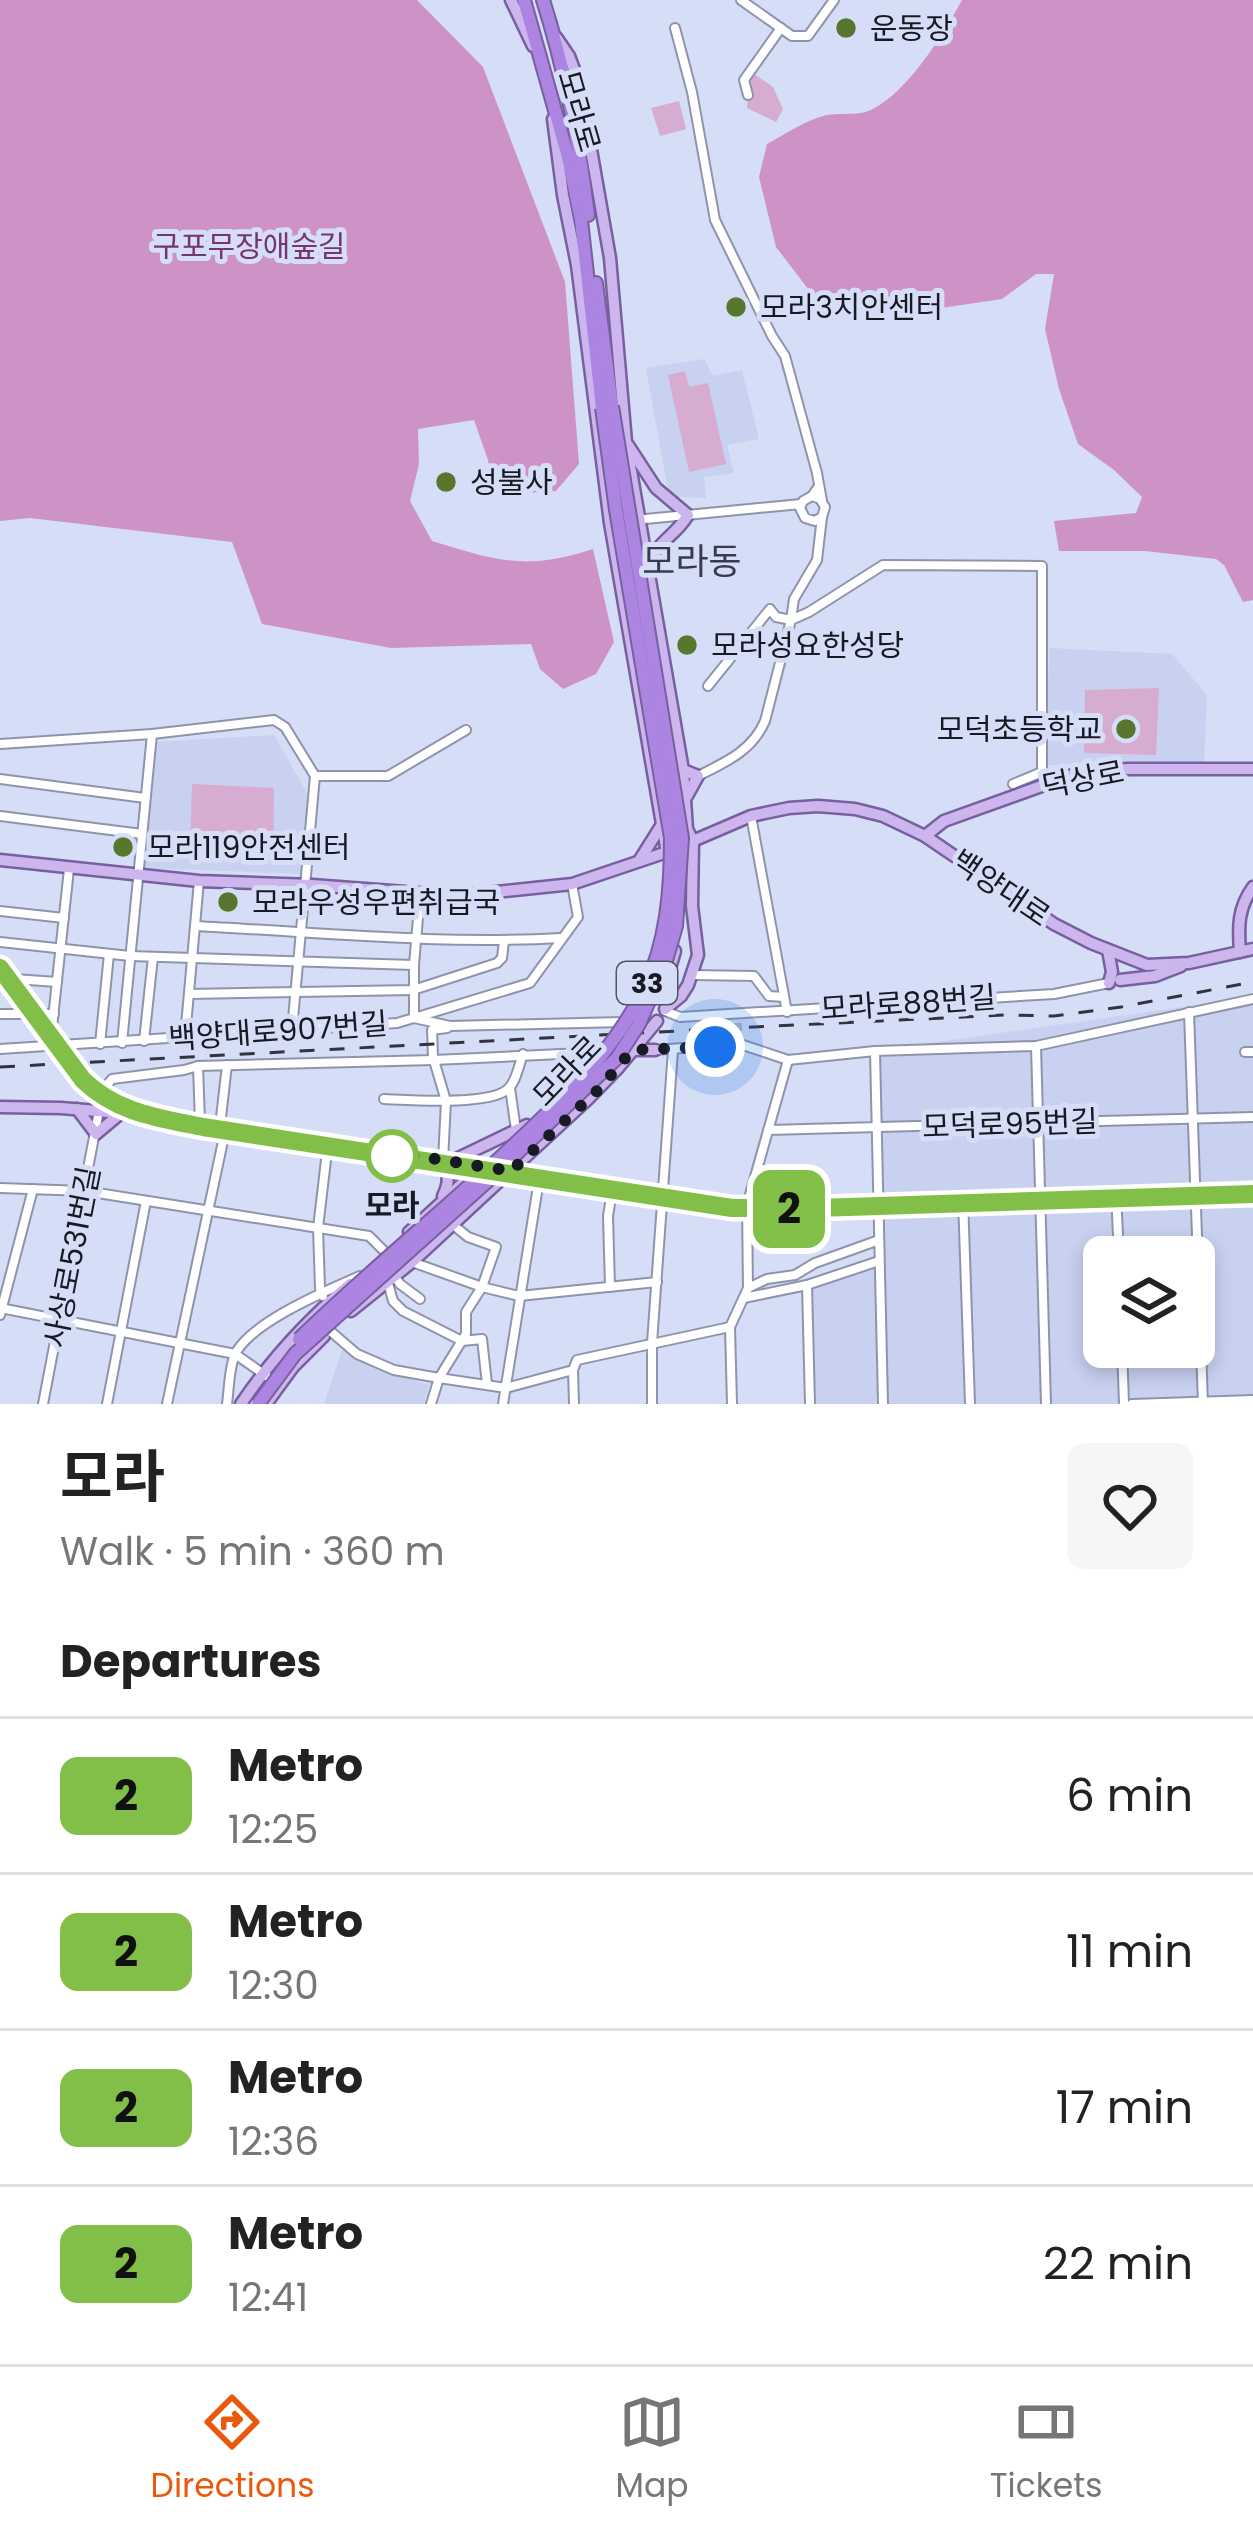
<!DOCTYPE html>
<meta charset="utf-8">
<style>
:root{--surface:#fff;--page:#f6f6f6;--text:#222;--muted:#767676;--line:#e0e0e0;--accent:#ea580c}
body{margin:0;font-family:Poppins,"Noto Sans KR",sans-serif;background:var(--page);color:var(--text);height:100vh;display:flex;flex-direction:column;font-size:45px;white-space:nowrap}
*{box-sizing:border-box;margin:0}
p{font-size:39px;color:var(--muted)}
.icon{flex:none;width:66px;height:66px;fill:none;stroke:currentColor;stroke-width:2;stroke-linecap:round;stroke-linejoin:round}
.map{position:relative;height:1404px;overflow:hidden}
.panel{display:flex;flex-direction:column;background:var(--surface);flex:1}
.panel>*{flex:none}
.badge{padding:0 24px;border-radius:18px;font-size:42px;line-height:78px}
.controls{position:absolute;left:1083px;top:1236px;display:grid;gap:24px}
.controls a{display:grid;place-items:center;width:132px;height:132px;border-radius:18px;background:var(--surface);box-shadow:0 6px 18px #0003;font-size:60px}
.you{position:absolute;width:60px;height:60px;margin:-30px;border:9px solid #fff;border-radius:50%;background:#1a73e8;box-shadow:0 0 0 18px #1a73e833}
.map>.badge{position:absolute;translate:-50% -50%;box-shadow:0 0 0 6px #fff}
h2{padding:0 60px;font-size:45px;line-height:108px}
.round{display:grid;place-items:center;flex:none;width:126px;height:126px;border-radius:18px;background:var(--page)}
.headline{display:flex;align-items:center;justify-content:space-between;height:204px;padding:0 60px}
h1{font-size:57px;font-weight:700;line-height:90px}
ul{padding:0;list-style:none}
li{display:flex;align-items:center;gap:36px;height:156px;padding:0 60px;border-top:3px solid var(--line)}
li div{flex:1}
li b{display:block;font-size:45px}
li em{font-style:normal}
li .badge{min-width:132px;font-weight:700;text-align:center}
.menu{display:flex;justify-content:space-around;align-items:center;height:168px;border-top:3px solid var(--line);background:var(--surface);font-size:33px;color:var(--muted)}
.menu a{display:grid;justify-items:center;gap:6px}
.menu .active{color:var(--accent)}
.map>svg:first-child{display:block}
.built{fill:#c8d1f0;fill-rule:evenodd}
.green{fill:#d7acd1}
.forest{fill:#cd93c6}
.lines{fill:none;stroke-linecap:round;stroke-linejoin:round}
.minor-tunnel{stroke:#b0b6cc;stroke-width:8;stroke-dasharray:8 4;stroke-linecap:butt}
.minor-casing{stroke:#8e94ac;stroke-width:12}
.major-casing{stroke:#7860a0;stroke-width:15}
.highway-casing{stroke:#7860a0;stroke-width:16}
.minor{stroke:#fff;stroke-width:8}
.major{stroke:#cdb6ee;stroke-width:10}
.highway{stroke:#ac85e3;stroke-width:12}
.rail{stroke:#31333e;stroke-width:3;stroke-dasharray:15 15;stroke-linecap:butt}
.highway-bridge-casing{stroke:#7860a0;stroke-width:16;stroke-linecap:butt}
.highway-bridge{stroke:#ac85e3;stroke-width:12}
.line-casing{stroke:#fff;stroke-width:27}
.line{stroke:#81bf48;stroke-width:18}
.walk{stroke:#181a23;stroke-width:12;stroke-dasharray:0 21.6}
.poi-dot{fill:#57772e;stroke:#d6ddf6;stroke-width:4.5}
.stop-dot{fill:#fff;stroke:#81bf48;stroke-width:6}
.labels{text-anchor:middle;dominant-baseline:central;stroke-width:10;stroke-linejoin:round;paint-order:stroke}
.shield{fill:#d6ddf6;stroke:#515462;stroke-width:3}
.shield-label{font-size:27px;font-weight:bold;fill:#181a23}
.poi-label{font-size:30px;fill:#181a23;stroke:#d6ddf6;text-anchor:start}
.street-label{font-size:30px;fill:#181a23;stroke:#d6ddf6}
.park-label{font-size:30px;fill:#783372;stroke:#d6ddf6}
.stop-label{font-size:30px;font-weight:bold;fill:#181a23;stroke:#d6ddf6}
.quarter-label{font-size:36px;fill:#363b4f;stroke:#d6ddf6}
</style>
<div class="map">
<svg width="1253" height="1404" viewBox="0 0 1253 1404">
<rect width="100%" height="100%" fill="#d6ddf6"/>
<g class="built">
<path d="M704,359L713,376L742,370L759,439L727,445L734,473L704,477L706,498L669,497L646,368Z"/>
<path d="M1050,648L1172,654L1207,695L1204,763L1044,765Z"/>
<path d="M274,735L307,793L302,874L142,868L154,742Z"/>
<path d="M1253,997V1404H810L807,1285L879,1261L875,1051ZM1104,1257H1194V1347H1104Z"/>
<path d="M342,1350L387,1372L429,1385L424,1404H324Z"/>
</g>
<g class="green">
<path d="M750,71L773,87L783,109L776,122L747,108Z"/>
<path d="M679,101L686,129L660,136L651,108Z"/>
<path d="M685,371L689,387L708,383L726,464L689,472L668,375Z"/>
<path d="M1159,688L1156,755L1084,753L1085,690Z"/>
<path d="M192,784L274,788L273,851L190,846Z"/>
</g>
<g class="forest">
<path d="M0,0H417L483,67L565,282L579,464L556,491L508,494L494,492L488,460L474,420L418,429L419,464L410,501L432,541C497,561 526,571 593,549L614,642L596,674L563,689L540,669L531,644L391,648L262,624L232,542L30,518L0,521Z"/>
<path d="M962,0H1253V600L1243,602L1224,565L1216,559L1145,551H1059L1054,521L1136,513L1142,497L1114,470L1078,444L1059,389L1045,329L1054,274H1036L1002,299L894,315L815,298L776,247L759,177L767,144C786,134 805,120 827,115C843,112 857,117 873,109C909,90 943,35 962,0Z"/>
</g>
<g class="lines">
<path class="minor-tunnel" d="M738,1023V1036"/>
<g class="minor-casing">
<g id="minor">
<path d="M741,0L792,36H808L834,0"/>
<path d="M675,28L692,92L715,220L772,336L785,356L817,473L822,501"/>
<path d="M748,95L744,80L781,28"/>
<path d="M812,496L820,499L825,507L822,517L815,521L805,518L800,508L803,501L812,496L819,486"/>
<path d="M635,520L801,504"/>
<path d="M708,686L770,609L776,617L791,620L809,612L883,565L1042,566V772L1013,784"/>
<path d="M0,744L152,734L274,720L285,727L315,776L292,1030"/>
<path d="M315,776H388L466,730"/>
<path d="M698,776C726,762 752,751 765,721L791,620L794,599L817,560L822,517"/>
<path d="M0,779L145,798"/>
<path d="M0,816L142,834"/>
<path d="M751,816L787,1012"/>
<path d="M420,894L414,965V1018L450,1026L623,1022"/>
<path d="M0,911L64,918"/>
<path d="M195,926C317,932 439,945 561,938"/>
<path d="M0,942L130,956L414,965"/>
<path d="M693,975L754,976L769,996L784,997"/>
<path d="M0,978L57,982"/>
<path d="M189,994L413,990L497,963L502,958L504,941"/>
<path d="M665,1011L680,1017L1054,994L1109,983"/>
<path d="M1189,1012L1203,1404"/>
<path d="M0,1014H54"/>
<path d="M185,1037L199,881"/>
<path d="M144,1041L153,957"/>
<path d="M122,1043L152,734"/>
<path d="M100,1044L109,954"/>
<path d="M50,1046L69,869"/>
<path d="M1036,1046L1046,1404"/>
<path d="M0,1049L397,1023L414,1018L530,983L578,917L572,884"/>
<path d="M655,1050L740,1044L788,1060L747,1205L748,1288L730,1327L732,1404"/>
<path d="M875,1051L883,1404"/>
<path d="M1245,1052H1253"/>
<path d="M788,1060L875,1051L1036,1046L1253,999"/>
<path d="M198,1066L200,1123"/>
<path d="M510,1088L516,1130"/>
<path d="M384,1099C409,1100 490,1106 508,1089C516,1082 519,1065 523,1054"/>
<path d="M220,1126L227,1065"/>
<path d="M768,1130L1253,1117"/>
<path d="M443,1161L446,1101L433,1057L432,1030L447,1028"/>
<path d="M0,1188L85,1191L369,1236L386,1253"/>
<path d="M1116,1193L1119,1257"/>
<path d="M963,1198L970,1404"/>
<path d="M412,1262L482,1287L519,1296L657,1282"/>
<path d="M394,1276L400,1284L420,1299"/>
<path d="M388,1283L393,1301L403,1311L462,1341L482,1339L487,1384"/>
<path d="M807,1285L810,1404"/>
<path d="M610,1287L608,1216L613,1185"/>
<path d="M748,1288L767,1279L795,1275L815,1263L879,1240"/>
<path d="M323,1296L320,1288L318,1228L328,1143"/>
<path d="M744,1298L807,1285L879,1261"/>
<path d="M0,1308L235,1354L278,1384"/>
<path d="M0,1315L33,1189"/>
<path d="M329,1330L357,1354L394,1370L439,1378L506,1388L573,1370L577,1360L730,1327"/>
<path d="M1122,1347L1124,1404"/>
<path d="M573,1370L574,1404"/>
<path d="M43,1404L103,1090L112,1079L184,1070L198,1066L434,1060L603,1052"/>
<path d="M107,1404L146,1201"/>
<path d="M167,1404L226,1127"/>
<path d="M227,1404C229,1389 229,1371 234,1357C246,1324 328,1290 360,1276"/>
<path d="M431,1404L439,1378L466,1334V1312L482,1287L496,1247L468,1237L452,1224"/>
<path d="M503,1404L540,1174"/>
<path d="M652,1404V1343L673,1050"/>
<path d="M1132,1404L1253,1400"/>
</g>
</g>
<g class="major-casing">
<g id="major">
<path d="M511,0L533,46"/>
<path d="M556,37L569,56L578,80L586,121L610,258L626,442L683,770L687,829L693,841L692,906L698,955L688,985L681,996L665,1009"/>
<path d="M553,119L563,195L577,265L610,523L667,853"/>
<path d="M628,445L656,488L688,515C673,539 660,537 648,567"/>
<path d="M683,770L698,776L687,796"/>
<path d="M925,836L944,821L1075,774L1128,769H1253"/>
<path d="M0,860L199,881L312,885L458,896L572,884L667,852L751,816L789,808L818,806L855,809L883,816L925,836L1054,924L1091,943L1147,965L1189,963L1253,949"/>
<path d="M639,861L661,826"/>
<path d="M1108,950L1112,972L1109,983"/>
<path d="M1240,952C1238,926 1238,908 1253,887"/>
<path d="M1120,980L1155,976L1181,966"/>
<path d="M662,995L675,951"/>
<path d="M632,1050H655"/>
<path d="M580,1053L590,1069"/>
<path d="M0,1107L61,1108L121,1113L747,1205L1253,1189"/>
<path d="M77,1109L96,1134L121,1113"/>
<path d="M441,1160C449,1174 450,1182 443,1196"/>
<path d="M450,1162L527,1125"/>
<path d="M409,1232L475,1172"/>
<path d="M351,1311L412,1262L588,1099L618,1068L657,1021"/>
<path d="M241,1404C272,1358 307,1320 350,1284"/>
<path d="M266,1404L293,1367L324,1336"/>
</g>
</g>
<g class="highway-casing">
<g id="highway">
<path d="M524,0L568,157L581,220L602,408"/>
<path d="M543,0C565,69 579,143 588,215"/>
<path d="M596,283L612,406"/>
</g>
</g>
<use href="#minor" class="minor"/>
<use href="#major" class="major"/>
<use href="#highway" class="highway"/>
<path class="rail" d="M0,1067L733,1028L1005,1015L1054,1016L1121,1007L1253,982"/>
<g class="highway-bridge-casing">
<g id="highway-bridge">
<path d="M299,1339C369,1271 445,1210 516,1143C566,1096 613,1052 644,990C667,942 671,890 671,838L616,510L602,408"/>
<path d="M258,1404L295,1354L492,1177L617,1058L639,1024L665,964L676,926L682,838L612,406"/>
</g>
</g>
<use href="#highway-bridge" class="highway-bridge"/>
</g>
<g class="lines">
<g class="line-casing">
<path id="line" d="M0,968L83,1080C117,1113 159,1118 203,1127L732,1208H817L1253,1194"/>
</g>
<use href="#line" class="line"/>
<path class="walk" d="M392,1156L404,1154L511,1171L600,1088L632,1050L715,1047"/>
</g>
<g class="poi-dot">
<circle cx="846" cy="28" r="12"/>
<circle cx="736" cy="307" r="12"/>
<circle cx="446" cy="482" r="12"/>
<circle cx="687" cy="645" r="12"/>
<circle cx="1126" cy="729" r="12"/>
<circle cx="123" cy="847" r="12"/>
<circle cx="228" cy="902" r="12"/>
</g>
<circle class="stop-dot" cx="392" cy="1156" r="24"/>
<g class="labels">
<rect class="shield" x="617" y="962" width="60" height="42" rx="9"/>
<g class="shield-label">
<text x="647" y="983">33</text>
</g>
<g class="poi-label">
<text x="870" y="28">운동장</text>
<text x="760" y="307">모라3치안센터</text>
<text x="470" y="482">성불사</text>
<text x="711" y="645">모라성요한성당</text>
<text x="1102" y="729" text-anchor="end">모덕초등학교</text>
<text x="147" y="847">모라119안전센터</text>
<text x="252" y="902">모라우성우편취급국</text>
</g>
<g class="street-label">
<text transform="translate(579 111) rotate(74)">모라로</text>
<text transform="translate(1083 779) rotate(-11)">덕상로</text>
<text transform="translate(1001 888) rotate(34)">백양대로</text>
<text transform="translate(908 1003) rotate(-4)">모라로88번길</text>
<text transform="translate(278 1031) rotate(-4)">백양대로907번길</text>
<text transform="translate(567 1071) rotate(-46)">모라로</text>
<text transform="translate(1010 1124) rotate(-2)">모덕로95번길</text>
<text transform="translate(72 1257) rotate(-79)">사상로531번길</text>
</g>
<g class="park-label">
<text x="249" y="246">구포무장애숲길</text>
</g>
<g class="stop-label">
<text x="392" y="1205">모라</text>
</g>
<g class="quarter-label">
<text x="692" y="561">모라동</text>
</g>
</g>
</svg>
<div class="controls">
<a><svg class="icon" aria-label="layers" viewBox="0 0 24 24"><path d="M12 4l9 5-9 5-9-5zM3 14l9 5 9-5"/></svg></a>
</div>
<div class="you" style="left:715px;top:1047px"></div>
<b class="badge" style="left:789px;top:1209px;background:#81bf48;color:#111">2</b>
</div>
<section class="panel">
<div class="headline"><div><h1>모라</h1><p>Walk · 5 min · 360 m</p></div><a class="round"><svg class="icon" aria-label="heart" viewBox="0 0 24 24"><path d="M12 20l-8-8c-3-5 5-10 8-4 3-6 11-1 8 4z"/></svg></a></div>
<h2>Departures</h2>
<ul>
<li><span class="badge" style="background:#81bf48;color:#111">2</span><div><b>Metro</b><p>12:25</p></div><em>6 min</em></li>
<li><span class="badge" style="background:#81bf48;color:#111">2</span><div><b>Metro</b><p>12:30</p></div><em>11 min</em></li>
<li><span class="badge" style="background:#81bf48;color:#111">2</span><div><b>Metro</b><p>12:36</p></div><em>17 min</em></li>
<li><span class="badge" style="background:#81bf48;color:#111">2</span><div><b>Metro</b><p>12:41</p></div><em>22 min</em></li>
</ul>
</section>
<nav class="menu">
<a class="active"><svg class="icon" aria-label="directions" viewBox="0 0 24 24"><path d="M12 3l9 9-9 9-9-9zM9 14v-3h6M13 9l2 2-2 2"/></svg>Directions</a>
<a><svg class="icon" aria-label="map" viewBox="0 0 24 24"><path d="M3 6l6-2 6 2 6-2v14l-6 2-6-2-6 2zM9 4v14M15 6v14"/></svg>Map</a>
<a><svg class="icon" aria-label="tickets" viewBox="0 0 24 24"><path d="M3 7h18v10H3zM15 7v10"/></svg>Tickets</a>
</nav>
